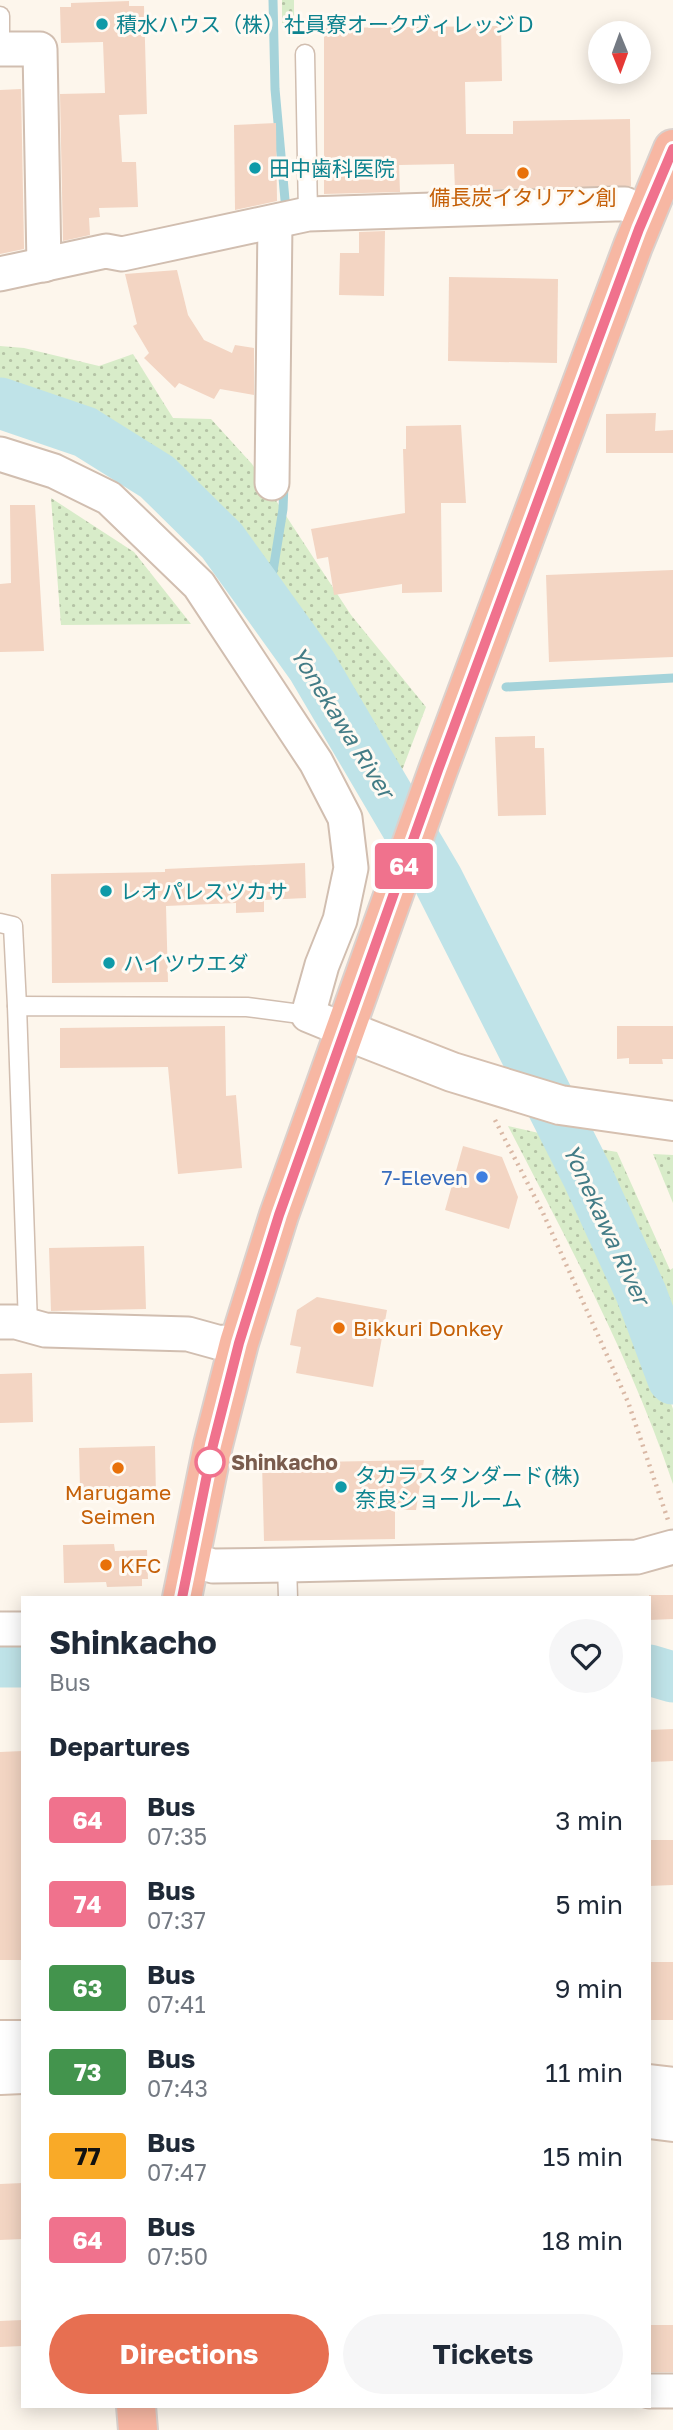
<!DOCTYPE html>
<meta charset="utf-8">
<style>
:root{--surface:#fff;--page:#f6f6f7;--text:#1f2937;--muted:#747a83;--accent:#e76f51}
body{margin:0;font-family:"Golos Text","Noto Sans JP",sans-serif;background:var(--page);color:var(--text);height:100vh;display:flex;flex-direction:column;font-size:26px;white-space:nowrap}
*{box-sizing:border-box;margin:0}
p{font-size:23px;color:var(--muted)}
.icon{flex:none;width:38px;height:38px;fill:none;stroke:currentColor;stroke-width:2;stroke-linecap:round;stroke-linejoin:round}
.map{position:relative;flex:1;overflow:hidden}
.details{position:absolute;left:21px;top:1596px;width:630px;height:812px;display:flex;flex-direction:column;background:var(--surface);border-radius:0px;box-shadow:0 4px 18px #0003}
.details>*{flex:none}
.badge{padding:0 14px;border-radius:5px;font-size:24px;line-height:46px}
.needle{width:46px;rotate:179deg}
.controls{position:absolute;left:588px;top:21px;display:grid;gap:14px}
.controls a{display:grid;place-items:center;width:63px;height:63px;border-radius:50%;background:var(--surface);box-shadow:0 4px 18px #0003;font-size:35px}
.map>.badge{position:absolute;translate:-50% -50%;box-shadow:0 0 0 4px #fff}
h2{padding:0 28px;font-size:26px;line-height:63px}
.round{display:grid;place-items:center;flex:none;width:74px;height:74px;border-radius:37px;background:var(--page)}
.overview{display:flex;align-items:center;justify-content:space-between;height:119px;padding:0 28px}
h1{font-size:33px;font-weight:700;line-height:52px}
.primary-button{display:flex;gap:14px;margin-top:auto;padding:14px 28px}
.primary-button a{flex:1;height:80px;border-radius:42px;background:var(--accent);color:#fff;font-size:28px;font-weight:700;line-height:80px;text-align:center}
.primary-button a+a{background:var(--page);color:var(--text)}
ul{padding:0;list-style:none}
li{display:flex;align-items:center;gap:21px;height:84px;padding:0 28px}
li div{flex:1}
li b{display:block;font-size:26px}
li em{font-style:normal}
li .badge{min-width:77px;font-weight:700;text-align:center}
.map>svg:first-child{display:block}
.green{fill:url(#green-dots)}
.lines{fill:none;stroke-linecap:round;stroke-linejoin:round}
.stream{stroke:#a5d3da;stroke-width:9}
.river{stroke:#bfe3e8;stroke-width:51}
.building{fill:#f3d5c3}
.lane-casing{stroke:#d1beb0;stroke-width:21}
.street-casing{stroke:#d1beb0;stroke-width:37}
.secondary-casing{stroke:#d6c0b0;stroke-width:42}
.highway-casing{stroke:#dad1cd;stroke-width:42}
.path{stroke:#d9b8a5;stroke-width:4.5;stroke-dasharray:2 5;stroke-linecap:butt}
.lane{stroke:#fff;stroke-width:18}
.street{stroke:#fff;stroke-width:33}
.secondary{stroke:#fff;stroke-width:38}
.highway{stroke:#f7b7a3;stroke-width:38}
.line-casing{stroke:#fff;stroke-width:16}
.line{stroke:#f0728d;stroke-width:10}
.culture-dot{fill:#0f9aa8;stroke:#fffaf3;stroke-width:2.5}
.food-dot{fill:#e8710a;stroke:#fffaf3;stroke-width:2.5}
.shop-dot{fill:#3f7fe0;stroke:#fffaf3;stroke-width:2.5}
.stop-dot{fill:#fff;stroke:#f0728d;stroke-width:3.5}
.labels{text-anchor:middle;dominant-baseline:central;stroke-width:6;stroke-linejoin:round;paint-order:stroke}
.culture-label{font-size:21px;fill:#0d838f;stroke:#fffaf3;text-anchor:start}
.food-label{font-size:21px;fill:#c56008;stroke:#fffaf3}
.shop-label{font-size:21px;fill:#366cbe;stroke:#fffaf3;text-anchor:end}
.stop-label{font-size:21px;font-weight:bold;fill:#7a5c4d;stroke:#fffaf3;text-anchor:start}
.water-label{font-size:23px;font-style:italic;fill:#437c86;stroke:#fffaf3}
</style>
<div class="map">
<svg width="673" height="2430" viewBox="0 0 673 2430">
<defs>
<pattern id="green-dots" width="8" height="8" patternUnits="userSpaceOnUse" patternTransform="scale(1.75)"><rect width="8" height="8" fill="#d8ecc9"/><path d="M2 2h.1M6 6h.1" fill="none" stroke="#b4c2a5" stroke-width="1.8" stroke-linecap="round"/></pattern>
</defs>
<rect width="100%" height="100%" fill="#fdf6ec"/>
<g class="green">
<rect x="282" y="0" width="12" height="23"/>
<path d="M0,346L24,348L99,366L133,354L173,418L211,419L252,464L351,615L426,707L398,781L374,737L222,526L173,479L107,430L42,400L0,392Z"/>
<path d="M51,498L134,552L191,624L61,625Z"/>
<path d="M508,1126L552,1136L581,1189L643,1322L673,1409V1484C631,1359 568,1242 508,1126Z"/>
<path d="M594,1148L617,1152L670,1270L673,1268V1322Z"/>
<path d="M653,1154L673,1155V1203Z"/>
</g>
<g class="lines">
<g class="stream">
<path d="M273,0L275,89L286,211"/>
<path d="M253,587L273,571L283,509L284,484"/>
<path d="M506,687L673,678"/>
</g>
<g class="river">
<path d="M0,403L85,432L157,477L222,541L312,666L438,880L587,1175L641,1293L673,1379"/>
<path d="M0,1662H23"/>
<path d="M649,1670L673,1677"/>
</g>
</g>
<g class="building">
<path d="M129,1V6H144L147,114L119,115L122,162H136L138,207L99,208L100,217L89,218L90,235L63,241L60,94L105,93L103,42L61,43L60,7H71V3Z"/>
<path d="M501,26L502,81L465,82L466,134H513V121L630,119L631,186L455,190L454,164L399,165L400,192L324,194V28Z"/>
<path d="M21,89L24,246V249L0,254V90Z"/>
<path d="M276,123L277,201L235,210L234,125Z"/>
<path d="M385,231L384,296L339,295L340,253H359V232Z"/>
<path d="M177,270L188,315L204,340L232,353L235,345L254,348V395L220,389L214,399L179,383L175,388L144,358L149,353L133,326L137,324L125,274Z"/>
<path d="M449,277L558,279L557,363L448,361Z"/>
<path d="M656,413L655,431L673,430V453H606V414Z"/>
<path d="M461,425L466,503H441L442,592L402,593V584L334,595L328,557L317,559L311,529L405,513L403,449H406V426Z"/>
<path d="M10,505H35L44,651L0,652V584L11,583Z"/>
<path d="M673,570V657L549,662L546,575Z"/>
<path d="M535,736V748H544L546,815L498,816L495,737Z"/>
<path d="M305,863L306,898L264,900V912L236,913V903L166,906L168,982L52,983L51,874L165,872V869Z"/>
<path d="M225,1026L226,1096L236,1095L242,1168L178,1174L168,1067L60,1068V1028Z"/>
<path d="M617,1026H673V1059H662L663,1064H629V1058L617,1059Z"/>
<path d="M463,1146L502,1157L518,1197L509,1229L445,1210Z"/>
<path d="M144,1246L146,1309L51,1311L49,1248Z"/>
<path d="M317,1297L387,1310L373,1387L296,1373L301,1347L290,1345L297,1310Z"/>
<path d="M32,1373L33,1422L0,1423V1374Z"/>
<path d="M155,1446L156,1496H125V1488H80L79,1448Z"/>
<path d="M424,1460L416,1510H395V1539L264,1541L262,1463Z"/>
<path d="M114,1544L115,1551L147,1550L148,1579H142V1586L107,1587L106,1582L64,1583L63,1545Z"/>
<path d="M649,1595H673V1619L649,1620Z"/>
<path d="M673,1729V1761L649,1762V1730Z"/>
<path d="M23,1751V1960H0V1752Z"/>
<path d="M649,1840H673V1885L649,1886Z"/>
<rect x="649" y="1962" width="24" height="58"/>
<path d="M23,2183V2239L0,2240V2184Z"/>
<path d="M23,2320V2346L0,2347V2321Z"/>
<path d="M649,2325H673V2372H651Z"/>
</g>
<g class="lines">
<g class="lane-casing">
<g id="lane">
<path d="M0,16V37"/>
<path d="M305,54L308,214"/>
<path d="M0,923L13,926L17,1006"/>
<path d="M28,1325L17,1006L247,1007L308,1015"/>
<path d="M287,1565L288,1598"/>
</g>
</g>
<g class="street-casing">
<g id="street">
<path d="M0,49H40L44,265"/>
<path d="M0,274L106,251L122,254L308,214L615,204H625L645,213"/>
<path d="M0,454L54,471L109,498L199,585L316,762L345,818L351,868L340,920L322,965L308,1015L347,1031"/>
<path d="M272,483L275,222"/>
<path d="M0,1322H16L45,1330L188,1334L217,1342L239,1343"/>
<path d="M191,1560L213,1566L287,1565L637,1557L673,1547"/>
<path d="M0,1629H23"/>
<path d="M649,2391H673"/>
</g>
</g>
<g class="secondary-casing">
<g id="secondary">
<path d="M347,1031L452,1072L560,1105L673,1121"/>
<path d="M0,2040H23"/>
<path d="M0,2075L23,2074"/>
<path d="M649,2084L673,2087"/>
<path d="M649,2119L673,2122"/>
</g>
</g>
<g class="highway-casing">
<g id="highway">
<path d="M182,1598L213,1445L239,1343L279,1215L438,770L633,246L673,149"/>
<path d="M136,2406L138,2430"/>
</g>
</g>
<path class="path" d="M495,1120L543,1213L628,1402L668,1520"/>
<use href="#lane" class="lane"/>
<use href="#street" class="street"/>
<use href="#secondary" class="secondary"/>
<use href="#highway" class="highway"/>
</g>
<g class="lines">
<g class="line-casing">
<path id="line" d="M182,1598L213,1445L239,1343L279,1215L438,770L639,229L673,149"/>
</g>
<use href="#line" class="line"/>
</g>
<g class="culture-dot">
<circle cx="102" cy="24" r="7"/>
<circle cx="255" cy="168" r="7"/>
<circle cx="106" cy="891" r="7"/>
<circle cx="109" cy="963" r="7"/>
<circle cx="341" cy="1487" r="7"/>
</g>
<g class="food-dot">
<circle cx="523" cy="173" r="7"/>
<circle cx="339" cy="1328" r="7"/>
<circle cx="118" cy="1468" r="7"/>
<circle cx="106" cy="1565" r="7"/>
</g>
<circle class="shop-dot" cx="482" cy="1177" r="7"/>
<circle class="stop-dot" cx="210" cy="1462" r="14"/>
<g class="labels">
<g class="culture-label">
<text x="116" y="24">積水ハウス（株）社員寮オークヴィレッジＤ</text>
<text x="269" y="168">田中歯科医院</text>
<text x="120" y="891">レオパレスツカサ</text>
<text x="123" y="963">ハイツウエダ</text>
<text x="355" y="1475">タカラスタンダード(株)<tspan x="355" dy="24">奈良ショールーム</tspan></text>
</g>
<g class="food-label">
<text x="523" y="197">備長炭イタリアン創</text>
<text x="353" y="1328" text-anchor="start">Bikkuri Donkey</text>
<text x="118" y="1492">Marugame<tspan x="118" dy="24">Seimen</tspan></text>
<text x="120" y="1565" text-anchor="start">KFC</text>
</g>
<g class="shop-label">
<text x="468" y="1177">7-Eleven</text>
</g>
<g class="stop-label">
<text x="231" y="1462">Shinkacho</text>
</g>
<g class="water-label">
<text transform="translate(343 722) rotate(58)">Yonekawa River</text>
<text transform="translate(607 1224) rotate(65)">Yonekawa River</text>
</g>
</g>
</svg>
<div class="controls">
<a><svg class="needle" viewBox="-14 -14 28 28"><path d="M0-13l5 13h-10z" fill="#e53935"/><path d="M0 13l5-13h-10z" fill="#747a83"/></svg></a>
</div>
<b class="badge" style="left:404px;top:866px;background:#f0728d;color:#fff">64</b>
<section class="details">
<div class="overview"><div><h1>Shinkacho</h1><p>Bus</p></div><a class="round"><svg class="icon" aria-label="heart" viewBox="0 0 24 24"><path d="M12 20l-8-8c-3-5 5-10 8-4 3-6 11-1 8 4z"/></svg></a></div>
<h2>Departures</h2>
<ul>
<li><span class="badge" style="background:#f0728d;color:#fff">64</span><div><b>Bus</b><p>07:35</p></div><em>3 min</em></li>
<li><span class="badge" style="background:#f0728d;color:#fff">74</span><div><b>Bus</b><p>07:37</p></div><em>5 min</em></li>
<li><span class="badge" style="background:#43944d;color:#fff">63</span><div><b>Bus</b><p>07:41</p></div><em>9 min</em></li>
<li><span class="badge" style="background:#43944d;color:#fff">73</span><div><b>Bus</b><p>07:43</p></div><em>11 min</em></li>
<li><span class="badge" style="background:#f9aa28;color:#111">77</span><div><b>Bus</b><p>07:47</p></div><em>15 min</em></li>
<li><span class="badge" style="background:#f0728d;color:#fff">64</span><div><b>Bus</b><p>07:50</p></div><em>18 min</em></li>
</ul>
<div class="primary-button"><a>Directions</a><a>Tickets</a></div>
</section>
</div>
